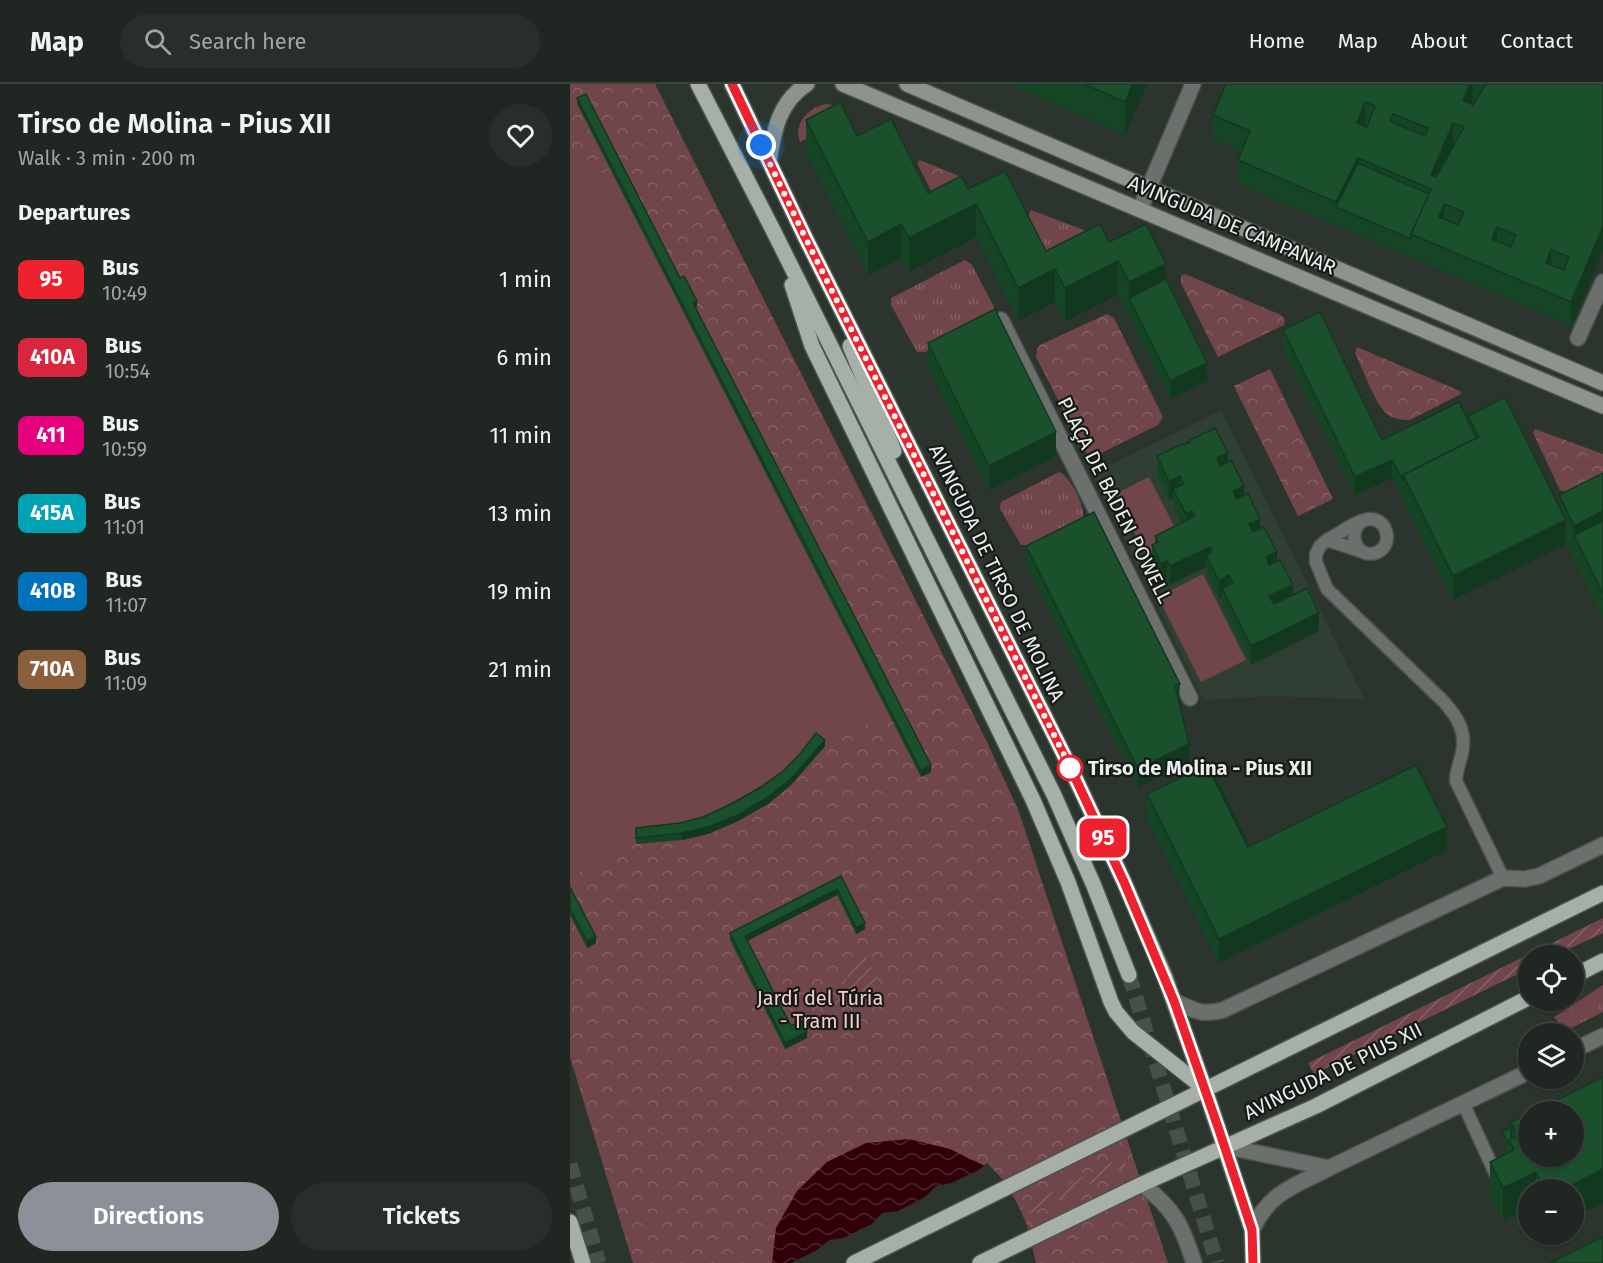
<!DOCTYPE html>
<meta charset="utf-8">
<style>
:root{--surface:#202722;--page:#282f2a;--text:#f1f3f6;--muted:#a2a5a5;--line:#3d4440;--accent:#8c9099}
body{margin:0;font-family:"Fira Sans",sans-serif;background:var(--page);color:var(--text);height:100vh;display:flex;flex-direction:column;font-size:22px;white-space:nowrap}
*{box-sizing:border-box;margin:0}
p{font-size:20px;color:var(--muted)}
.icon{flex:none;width:33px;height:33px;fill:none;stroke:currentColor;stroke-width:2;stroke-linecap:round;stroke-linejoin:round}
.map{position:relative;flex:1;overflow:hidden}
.panel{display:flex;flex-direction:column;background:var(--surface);width:570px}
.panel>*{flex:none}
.badge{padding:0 12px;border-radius:9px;font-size:21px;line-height:39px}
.controls{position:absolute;left:948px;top:861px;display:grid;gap:12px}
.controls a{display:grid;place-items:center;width:66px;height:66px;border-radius:50%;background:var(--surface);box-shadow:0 2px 4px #0004,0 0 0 2px var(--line);font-size:30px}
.you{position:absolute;width:30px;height:30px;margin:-15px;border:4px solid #fff;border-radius:50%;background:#1a73e8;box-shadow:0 0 0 9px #1a73e833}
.map>.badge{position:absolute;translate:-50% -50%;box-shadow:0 0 0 3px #fff}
h2{padding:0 18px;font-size:22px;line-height:54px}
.round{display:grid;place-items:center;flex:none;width:63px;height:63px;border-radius:32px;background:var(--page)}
.overview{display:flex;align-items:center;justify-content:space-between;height:102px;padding:0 18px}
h1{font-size:28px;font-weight:600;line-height:45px}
.primary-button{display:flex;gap:12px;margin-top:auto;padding:12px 18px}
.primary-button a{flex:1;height:69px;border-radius:36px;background:var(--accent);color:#fff;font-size:24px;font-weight:600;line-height:69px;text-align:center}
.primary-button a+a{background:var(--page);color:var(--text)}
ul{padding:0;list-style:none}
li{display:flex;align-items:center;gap:18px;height:78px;padding:0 18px}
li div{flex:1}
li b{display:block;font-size:22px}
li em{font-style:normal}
li .badge{min-width:66px;font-weight:700;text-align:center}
header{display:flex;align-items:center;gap:36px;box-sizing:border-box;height:84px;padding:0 30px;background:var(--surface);border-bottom:2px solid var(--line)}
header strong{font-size:28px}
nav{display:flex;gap:33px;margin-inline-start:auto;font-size:21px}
.search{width:420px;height:54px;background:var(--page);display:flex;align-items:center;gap:15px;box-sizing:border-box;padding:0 21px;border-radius:33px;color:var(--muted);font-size:22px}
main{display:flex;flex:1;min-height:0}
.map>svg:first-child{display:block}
.built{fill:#303f33}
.grass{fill:url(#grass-tufts)}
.park{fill:url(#park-crowns)}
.garden{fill:url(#garden-furrows)}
.pitch{fill:#71464a}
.water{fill:url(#water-waves)}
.pier{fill:#2b342d}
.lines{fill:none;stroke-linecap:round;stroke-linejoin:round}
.primary-tunnel{stroke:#48504a;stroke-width:15;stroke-dasharray:15 8;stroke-linecap:butt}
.service-casing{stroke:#4a524b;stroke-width:15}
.pedestrian-casing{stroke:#4a524b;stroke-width:18}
.minor-casing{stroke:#4a524b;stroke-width:18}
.secondary-casing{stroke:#4a524b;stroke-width:18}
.primary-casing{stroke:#4a524b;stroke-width:18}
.service{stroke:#6c706d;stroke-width:12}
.pedestrian{stroke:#6c706d;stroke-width:15}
.minor{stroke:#6c706d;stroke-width:15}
.secondary{stroke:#8d948e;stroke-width:15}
.primary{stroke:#a6afa8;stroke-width:15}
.wall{fill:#164526;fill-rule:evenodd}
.shaded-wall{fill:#12381f}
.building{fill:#1a502c;stroke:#12381f;stroke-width:1.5;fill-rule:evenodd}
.line-casing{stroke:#fff;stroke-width:14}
.line{stroke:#ed222e;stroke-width:9}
.walk{stroke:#eaefeb;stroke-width:6;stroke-dasharray:0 10.8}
.stop-dot{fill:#fff;stroke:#ed222e;stroke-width:3}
.labels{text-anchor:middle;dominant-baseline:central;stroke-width:4.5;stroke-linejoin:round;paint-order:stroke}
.street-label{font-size:20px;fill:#eaefeb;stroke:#161a17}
.stop-label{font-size:20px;font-weight:bold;fill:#eaefeb;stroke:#161a17;text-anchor:start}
.park-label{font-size:20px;fill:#f5cdd0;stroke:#161a17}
</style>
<header>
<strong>Map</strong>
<div class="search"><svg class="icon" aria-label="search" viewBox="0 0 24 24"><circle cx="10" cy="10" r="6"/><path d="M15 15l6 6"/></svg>Search here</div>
<nav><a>Home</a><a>Map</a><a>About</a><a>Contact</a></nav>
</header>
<main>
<section class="panel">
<div class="overview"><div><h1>Tirso de Molina - Pius XII</h1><p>Walk · 3 min · 200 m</p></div><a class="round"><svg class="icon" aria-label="heart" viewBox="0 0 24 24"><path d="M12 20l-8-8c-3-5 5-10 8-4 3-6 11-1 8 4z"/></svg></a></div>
<h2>Departures</h2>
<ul>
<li><span class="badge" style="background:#ed222e;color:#fff">95</span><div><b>Bus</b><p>10:49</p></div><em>1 min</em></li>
<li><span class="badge" style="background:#d7263d;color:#fff">410A</span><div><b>Bus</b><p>10:54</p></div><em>6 min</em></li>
<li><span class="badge" style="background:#e6007e;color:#fff">411</span><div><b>Bus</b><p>10:59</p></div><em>11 min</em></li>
<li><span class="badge" style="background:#00a3b4;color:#fff">415A</span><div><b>Bus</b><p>11:01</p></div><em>13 min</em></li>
<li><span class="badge" style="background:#0072bc;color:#fff">410B</span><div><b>Bus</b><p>11:07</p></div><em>19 min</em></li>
<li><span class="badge" style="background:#8b5e3c;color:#fff">710A</span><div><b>Bus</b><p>11:09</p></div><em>21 min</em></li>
</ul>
<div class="primary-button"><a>Directions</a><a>Tickets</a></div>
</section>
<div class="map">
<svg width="1033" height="1179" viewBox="0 0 1033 1179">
<defs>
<pattern id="grass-tufts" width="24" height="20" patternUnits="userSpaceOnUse" patternTransform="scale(1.5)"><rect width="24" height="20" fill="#71464a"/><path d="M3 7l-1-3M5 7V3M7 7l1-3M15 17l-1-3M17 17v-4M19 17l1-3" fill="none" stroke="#856164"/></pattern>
<pattern id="park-crowns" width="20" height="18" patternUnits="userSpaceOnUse" patternTransform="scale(1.5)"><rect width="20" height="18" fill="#71464a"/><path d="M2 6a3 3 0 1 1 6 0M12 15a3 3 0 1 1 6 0" fill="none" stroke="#856164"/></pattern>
<pattern id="garden-furrows" width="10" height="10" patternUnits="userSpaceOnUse" patternTransform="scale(1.5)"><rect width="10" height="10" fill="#71464a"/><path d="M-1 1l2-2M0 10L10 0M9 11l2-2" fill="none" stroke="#856164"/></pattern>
<pattern id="water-waves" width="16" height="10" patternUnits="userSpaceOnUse" patternTransform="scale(1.5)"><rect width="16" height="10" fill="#310009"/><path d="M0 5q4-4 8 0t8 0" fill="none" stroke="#4f262d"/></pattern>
</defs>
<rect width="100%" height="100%" fill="#2b342d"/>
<path class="built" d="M651,326L794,615L700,612L634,616L522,390Z"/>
<g class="grass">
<path d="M256,20L264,21L267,40L230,58C223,39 238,24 256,20Z"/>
<path d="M461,126L514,146L517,149L480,176L458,133Z"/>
<path d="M395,176L402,181L424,223V228L420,235L355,268H347L321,221V214Z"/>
<path d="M489,388C500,392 515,422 513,433L459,461H451L430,425L431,418Z"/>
<path d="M1033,901V928L995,947L984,933Z"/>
</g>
<g class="park">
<path d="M0,0H85L418,660L449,728L598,1179H63L0,973Z"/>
<path d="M350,76L389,92L386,107L364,112L347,79Z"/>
<path d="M615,190L711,231L715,236L714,241L648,273L611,199V192Z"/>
<path d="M537,230L544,234L593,333L588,341L523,373L515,368L466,273L467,265L470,261Z"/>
<path d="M787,263L890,307L891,310L840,336C832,336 823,335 817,330C805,320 792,283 785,269Z"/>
<path d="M700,285L763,415L728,432L664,302Z"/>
<path d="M965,345L1033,370V390L996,408L990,406L963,349Z"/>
</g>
<g class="garden">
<path d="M1033,834V849L986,871L958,872V885L744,990L738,979Z"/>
<path d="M293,865L312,903L261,928L276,896Z"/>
<path d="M553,1073L557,1082L359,1179H338Z"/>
</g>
<g class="pitch">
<path d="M0,81L25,88L27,92L41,85L319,629L255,662L221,701L198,720L168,737L138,750L112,756L64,760L0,793Z"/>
<path d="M579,393L610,454L576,471L545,410Z"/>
<path d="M633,490L676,576L631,598L588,513Z"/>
</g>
<path class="water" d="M339,1055L380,1065L417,1083L463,1179H202L206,1144L227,1107L257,1078L296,1059Z"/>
<path class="pier" d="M417,1079L435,1098L447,1119L457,1141L466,1179H221L247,1166L259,1156L273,1154L302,1140L312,1129L328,1127L355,1113L366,1102L381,1099L409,1086Z"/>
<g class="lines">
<g class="primary-tunnel">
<path d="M559,891L647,1179"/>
<path d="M0,1080L29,1179"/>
</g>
<g class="service-casing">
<g id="service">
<path d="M791,438C776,450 788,477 808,468C824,460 817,434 799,435C785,437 769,450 757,456L796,469"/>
<path d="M757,456L750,462L746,470V478L757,505L873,617C887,632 897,648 892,669C890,679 886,687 886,697L933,794"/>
<path d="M893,1019L927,1093"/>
</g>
</g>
<g class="pedestrian-casing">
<g id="pedestrian">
<path d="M431,236L620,614"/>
<path d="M1008,254L1033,198"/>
</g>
</g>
<g class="minor-casing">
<g id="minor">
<path d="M570,125L623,0"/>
<path d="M604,917C624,926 631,932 653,926L933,794L955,795L969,792L1033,761"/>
<path d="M1004,966L1033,952"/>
<path d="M654,1062L759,1084L958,988"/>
<path d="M572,1100C604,1125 612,1141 624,1179"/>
<path d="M682,1146C699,1108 725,1102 759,1084"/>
</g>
</g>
<g class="secondary-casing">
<g id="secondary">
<path d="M273,0L1033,322"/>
<path d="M337,0L1033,299"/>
<path d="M199,77C204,46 209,18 237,0"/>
</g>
</g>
<g class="primary-casing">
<g id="primary">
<path d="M128,0L205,150L484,711L524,802L559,891"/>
<path d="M162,0L235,153L502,687L554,798L595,893L635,1005L682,1146L683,1179"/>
<path d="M222,201L242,262L463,716L498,798L541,918L546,928L563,948L635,1005"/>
<path d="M280,262L324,367"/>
<path d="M1004,892L1033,877"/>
<path d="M0,1138L13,1179"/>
<path d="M284,1179C535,1057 783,931 1033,809"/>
<path d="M410,1179L572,1100L746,1022L958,914"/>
</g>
</g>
<use href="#service" class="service"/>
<use href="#pedestrian" class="pedestrian"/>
<use href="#minor" class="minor"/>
<use href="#secondary" class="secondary"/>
<use href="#primary" class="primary"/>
</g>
<g class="wall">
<path d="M436,0H577L555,51Z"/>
<path d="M656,0H1033V167L1001,242L668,100V76L672,68L643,55V31ZM903,15L906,17L903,21L901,20Z"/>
<path d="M7,14L127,223L126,224L361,688L351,693L7,20Z"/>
<path d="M236,36L287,52L358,109L398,105L476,167L539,158L596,195L637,297L600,315L548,211L495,237L485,218L448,237L406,153L339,188L331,174L298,191L236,69Z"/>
<path d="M713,246L812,356L898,337V332L989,421V411L1033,389V534L996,460L883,516L822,394L785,411L713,265Z"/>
<path d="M358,259L486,372L419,406L358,283Z"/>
<path d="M620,356L658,378L723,511L749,547L681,581L652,523V513L649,515L636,490V483L600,501L597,495L591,498L582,479V461L585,459V452L611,439L603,423V414L599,416L587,391V372L613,361L620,358Z"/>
<path d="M456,462L610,600L609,619L619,678L568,703L456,480Z"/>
<path d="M255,662L221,701L198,720L168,737L138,750L112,756L66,760V744L110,739L133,733L161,720L191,703Z"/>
<path d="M577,710L679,762L877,766L649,879L577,734Z"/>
<path d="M271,792L295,845L286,850L267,811L177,857L221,942L237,954L215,965L160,856V849Z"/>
<path d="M0,803L26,859L17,864L0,831Z"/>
<path d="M1033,993V1119L1004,1134V1106H958L933,1137L920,1111V1078L939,1069L932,1053V1047L941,1043V1038Z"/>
</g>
<g class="shaded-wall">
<path d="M563,0H577L555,51V18Z"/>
<path d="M900,0H903V15L893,40V16Z"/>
<path d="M795,18V42L787,39Z"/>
<path d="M883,39V63L861,115V91Z"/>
<path d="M788,74V98L766,123V118Z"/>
<path d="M406,120V153L339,188V154Z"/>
<path d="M874,120V144L869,133Z"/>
<path d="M331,140V174L298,191V158Z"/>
<path d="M927,143V167L922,155Z"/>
<path d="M1033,143V167L1001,242V218Z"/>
<path d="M981,166V190L976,179Z"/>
<path d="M548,177V211L495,237V204Z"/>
<path d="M596,180V213L559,214V198Z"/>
<path d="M485,185V218L448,237V204Z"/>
<path d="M127,217V223L123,226V219Z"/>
<path d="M637,279V297L600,315V297Z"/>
<path d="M486,348V372L419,406V382Z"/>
<path d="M658,369V387L647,393V374Z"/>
<path d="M822,376V394L785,411V393Z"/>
<path d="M610,392V411L603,405V414L599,416V398Z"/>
<path d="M674,402V420L663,426V407Z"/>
<path d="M622,427V446L616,449V430Z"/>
<path d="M1033,427V461L1004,451V442Z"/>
<path d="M690,435V453L679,459V440Z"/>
<path d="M996,436V460L883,516V492Z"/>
<path d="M640,463V478L636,471V483L600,501V482Z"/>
<path d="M707,468V486L696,492V473Z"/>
<path d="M597,477V495L591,498V480Z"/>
<path d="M659,491V510L652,504V513L649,515V497Z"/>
<path d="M723,501V519L699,530V512Z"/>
<path d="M749,529V547L681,581V562Z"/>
<path d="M255,656V662L221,701L198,720L168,737L138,750L112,756V749L168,731Z"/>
<path d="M619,660V678L568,703V685Z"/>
<path d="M361,681V688L351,693V687Z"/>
<path d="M877,743V766L649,879V855Z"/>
<path d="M267,805V811L175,858V852Z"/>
<path d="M295,839V845L286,850V844Z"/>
<path d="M26,853V859L17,864V857Z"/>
<path d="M237,948V954L215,965V959Z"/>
<path d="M1033,1085V1119L1004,1134V1106H993Z"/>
<path d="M966,1088V1106H958V1125L933,1137V1104Z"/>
</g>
<g class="building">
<path d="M514,0H563L555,18Z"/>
<path d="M656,0H900L893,16L903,21L916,0H1033V143L1001,218L841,150L861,105L788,74L766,118L668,76L680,47L643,31ZM795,18L805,22L797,43L787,39ZM823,30L858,44L855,52L820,37ZM883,39L894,43L866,93L861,91ZM874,120L894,128L888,141L869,133ZM927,143L946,151L941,163L922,155ZM981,166L999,173L994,186L976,179Z"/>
<path d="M16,10L110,194L114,192L127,217L123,219L361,681L351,687L7,14Z"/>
<path d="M270,18L287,52L321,35L358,109L391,92L398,105L435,87L476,167L530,140L539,158L576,140L596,180L559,198L548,177L495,204L485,185L448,204L406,120L339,154L331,140L298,158L236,36Z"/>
<path d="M788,79L859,110L841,150V155L766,123Z"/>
<path d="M596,195L637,279L600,297L559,214Z"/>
<path d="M425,225L486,348L419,382L358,259Z"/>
<path d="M750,228L812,356L889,318L906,354L833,391V396L822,376L785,393L713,246Z"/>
<path d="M935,313L996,436L883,492L833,391L909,353L898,332Z"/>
<path d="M645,344L658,369L647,374L650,382L661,376L674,402L663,407L667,415L678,409L690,435L679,440L683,448L694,443L707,468L696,473L699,481L710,476L723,501L699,512L704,520L737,504L749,529L681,562L652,504L663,499L659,491L649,497L636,471L642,468L640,463L600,482L597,477L591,480L582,461L588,458L585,452L625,432L622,427L616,430L603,405L614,400L610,392L599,398L587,372L612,360L613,361L620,358V356Z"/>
<path d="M1033,389V427L1004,442L989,411Z"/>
<path d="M524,428L610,600L605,601L619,660L568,685L456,462Z"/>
<path d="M1033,437V510L1004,451Z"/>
<path d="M246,649L255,656L221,695L198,713L168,731L138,743L112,749L66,754V744L110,739L133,733L161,720L191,703L213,687L230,670Z"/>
<path d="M637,681L678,763L846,681L877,743L649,855L577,710Z"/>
<path d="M643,689L679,762L678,763L642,690Z"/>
<path d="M271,792L295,839L286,844L267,805L175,852L221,942L231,937L237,948L215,959L160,849Z"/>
<path d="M0,803L26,853L17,857L0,825Z"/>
<path d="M1033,993V1085L993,1106H974L966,1088L933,1104L920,1078L944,1066L939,1056L948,1052L941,1038L958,1030V1072H1004V1028H963Z"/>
<path d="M941,1043V1055L939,1056V1061L932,1047Z"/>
<path d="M1033,1153V1179H980Z"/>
</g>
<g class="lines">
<g class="line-casing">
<path id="line" d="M162,0L235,153L502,687L554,798L604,917L649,1046L682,1146L683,1179"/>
</g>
<use href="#line" class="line"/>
<path class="walk" d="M191,61L235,153L502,687L500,684"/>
</g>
<circle class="stop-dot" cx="500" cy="684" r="12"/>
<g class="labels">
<g class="street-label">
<text transform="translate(662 141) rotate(23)">AVINGUDA DE CAMPANAR</text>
<text transform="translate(545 416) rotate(63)">PLAÇA DE BADEN POWELL</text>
<text transform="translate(427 489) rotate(64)">AVINGUDA DE TIRSO DE MOLINA</text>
<text transform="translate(763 987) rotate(-26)">AVINGUDA DE PIUS XII</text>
</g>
<g class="stop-label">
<text x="518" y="684">Tirso de Molina - Pius XII</text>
</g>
<g class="park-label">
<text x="250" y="914">Jardí del Túria<tspan x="250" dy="23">- Tram III</tspan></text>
</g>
</g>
</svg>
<div class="controls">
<a><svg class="icon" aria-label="locate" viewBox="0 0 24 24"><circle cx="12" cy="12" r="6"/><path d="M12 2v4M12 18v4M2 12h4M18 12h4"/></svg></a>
<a><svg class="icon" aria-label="layers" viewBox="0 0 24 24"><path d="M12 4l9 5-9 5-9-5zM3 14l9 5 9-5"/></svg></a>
<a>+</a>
<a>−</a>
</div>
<div class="you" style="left:191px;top:61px"></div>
<b class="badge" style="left:533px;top:754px;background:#ed222e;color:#fff">95</b>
</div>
</main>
